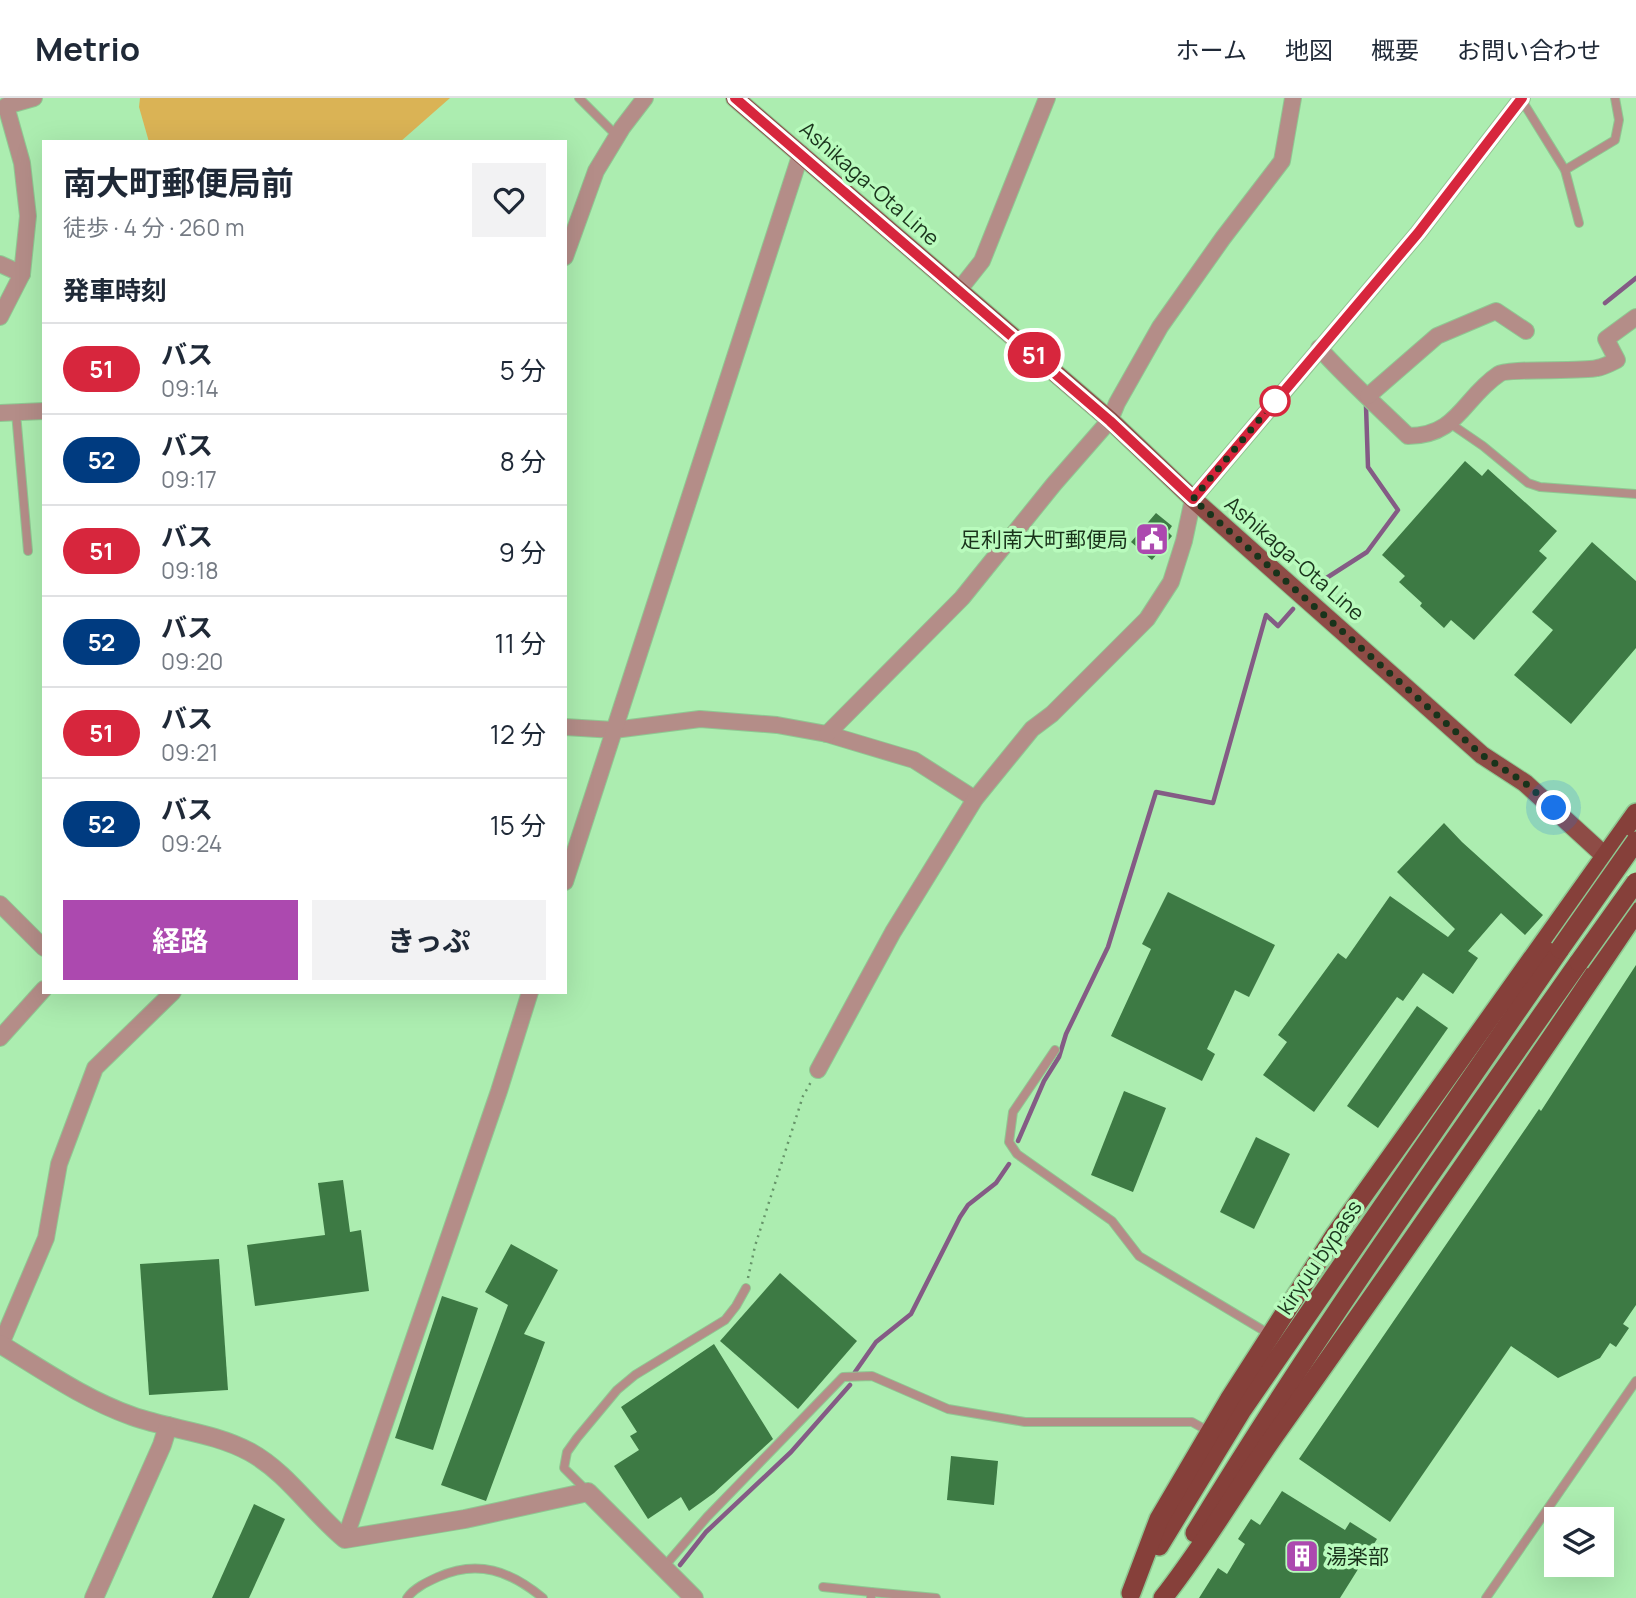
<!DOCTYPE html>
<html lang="ja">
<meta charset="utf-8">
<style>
:root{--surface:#fff;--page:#f2f2f3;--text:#1f2937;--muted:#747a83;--line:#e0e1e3;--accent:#ac49af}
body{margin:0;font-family:Manrope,"Noto Sans JP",sans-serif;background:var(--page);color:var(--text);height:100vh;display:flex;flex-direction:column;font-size:26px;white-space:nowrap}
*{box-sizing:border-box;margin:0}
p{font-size:23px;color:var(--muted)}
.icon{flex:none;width:38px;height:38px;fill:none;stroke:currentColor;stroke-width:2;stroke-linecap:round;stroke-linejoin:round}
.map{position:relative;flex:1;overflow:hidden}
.drawer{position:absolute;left:42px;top:42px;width:525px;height:854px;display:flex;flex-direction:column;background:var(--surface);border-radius:0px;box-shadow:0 7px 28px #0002}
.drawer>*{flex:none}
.badge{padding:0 14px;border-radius:23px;font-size:24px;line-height:46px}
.controls{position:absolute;left:1544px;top:1409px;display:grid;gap:14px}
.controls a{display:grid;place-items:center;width:70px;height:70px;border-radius:0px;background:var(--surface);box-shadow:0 7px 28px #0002;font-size:35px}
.you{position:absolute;width:35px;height:35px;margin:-18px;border:5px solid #fff;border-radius:50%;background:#1a73e8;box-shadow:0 0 0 10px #1a73e833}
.map>.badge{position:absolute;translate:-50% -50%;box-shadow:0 0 0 4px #fff}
h2{padding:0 21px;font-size:26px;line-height:63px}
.round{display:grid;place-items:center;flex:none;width:74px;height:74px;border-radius:0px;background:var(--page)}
.head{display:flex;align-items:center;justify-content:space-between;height:119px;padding:0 21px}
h1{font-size:33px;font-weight:700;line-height:52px}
.button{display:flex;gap:14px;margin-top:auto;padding:14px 21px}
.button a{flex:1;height:80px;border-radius:0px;background:var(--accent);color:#fff;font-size:28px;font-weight:700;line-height:80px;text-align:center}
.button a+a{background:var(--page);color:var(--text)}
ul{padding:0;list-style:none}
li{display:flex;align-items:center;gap:21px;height:91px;padding:0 21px;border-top:2px solid var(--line)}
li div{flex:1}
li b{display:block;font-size:26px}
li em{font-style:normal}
li .badge{min-width:77px;font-weight:700;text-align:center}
header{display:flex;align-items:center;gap:42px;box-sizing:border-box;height:98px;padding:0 35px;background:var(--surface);border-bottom:2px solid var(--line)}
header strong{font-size:33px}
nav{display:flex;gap:38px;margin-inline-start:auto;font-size:24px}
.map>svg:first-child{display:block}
.green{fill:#dab355}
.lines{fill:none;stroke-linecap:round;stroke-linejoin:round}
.stream{stroke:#845b85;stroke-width:4.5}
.building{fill:#3d7a44}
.service-casing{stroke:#8fc892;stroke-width:10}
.minor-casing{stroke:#8fc892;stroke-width:18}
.tertiary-casing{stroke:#8fc892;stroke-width:20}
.primary-casing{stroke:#8fc892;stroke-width:20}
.trunk-casing{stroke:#8fc892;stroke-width:22}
.path{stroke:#669469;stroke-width:2.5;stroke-dasharray:2 5;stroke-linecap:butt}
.service{stroke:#b48d88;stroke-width:8}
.minor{stroke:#b48d88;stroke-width:16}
.tertiary{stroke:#b48d88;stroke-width:18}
.primary{stroke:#8e4c46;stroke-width:18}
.trunk{stroke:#86403a;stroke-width:19}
.trunk-bridge-casing{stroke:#8fc892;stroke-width:22;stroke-linecap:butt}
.trunk-bridge{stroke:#86403a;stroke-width:19}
.line-casing{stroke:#fff;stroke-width:16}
.line{stroke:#d7263d;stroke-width:10}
.walk{stroke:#19331b;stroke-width:7;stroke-dasharray:0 12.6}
.stop-dot{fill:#fff;stroke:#d7263d;stroke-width:3.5}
.labels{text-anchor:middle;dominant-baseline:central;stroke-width:7;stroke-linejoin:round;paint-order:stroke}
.street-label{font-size:21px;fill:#19331b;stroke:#b9fbbd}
.poi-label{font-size:21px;fill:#19331b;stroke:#b9fbbd;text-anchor:end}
</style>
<header>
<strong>Metrio</strong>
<nav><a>ホーム</a><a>地図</a><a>概要</a><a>お問い合わせ</a></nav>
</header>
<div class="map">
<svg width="1636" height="1500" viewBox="0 0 1636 1500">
<rect width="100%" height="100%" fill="#acedb0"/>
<path class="green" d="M140,0H450L400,44H149L139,9Z"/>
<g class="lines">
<g class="stream">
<path d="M1605,205L1636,180"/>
<path d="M1314,488L1367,454L1398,412L1368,369L1366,308"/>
<path d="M1018,1043L1044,983L1059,959L1066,936L1108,849L1156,694L1213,705L1266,517L1278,528L1293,511"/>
<path d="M855,1274L876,1244L911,1216L960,1119L968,1107L996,1085L1009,1066"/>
<path d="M680,1467L706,1434L791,1354L850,1287"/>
</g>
</g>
<g class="building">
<path d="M1465,363L1482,378L1488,371L1557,433L1539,453L1547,460L1474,542L1451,522L1444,530L1420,508L1422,505L1399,484L1405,478L1382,457Z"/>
<path d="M1156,415L1172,428L1168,434L1172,438L1152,462L1131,444Z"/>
<path d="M1592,444L1636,483V550L1571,626L1514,577L1553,532L1532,514Z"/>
<path d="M1444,725L1462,744L1543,817L1525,837L1501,815L1468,853L1478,860L1453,896L1423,875L1403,903L1397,899L1314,1014L1263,977L1287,944L1278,937L1338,855L1346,861L1390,798L1448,839L1455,831L1397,774Z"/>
<path d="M1168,794L1275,847L1249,899L1235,892L1207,951L1215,956L1202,983L1111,938L1151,851L1142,846Z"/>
<path d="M1636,867V1207L1623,1226L1629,1230L1616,1249L1610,1245L1600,1260L1558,1280L1511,1248L1390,1424L1299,1361L1539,1011L1541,1013Z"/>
<path d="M1417,908L1448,930L1378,1030L1347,1008Z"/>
<path d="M1124,993L1166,1010L1133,1094L1091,1077Z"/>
<path d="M1256,1039L1290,1056L1254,1131L1220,1114Z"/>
<path d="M343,1082L350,1134L361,1132L369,1193L255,1208L247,1147L325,1137L318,1085Z"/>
<path d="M511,1146L558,1172L524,1236L545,1244L486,1403L441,1387L508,1207L485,1194Z"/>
<path d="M219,1161L228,1292L149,1297L140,1166Z"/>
<path d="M780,1175L857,1243L798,1311L720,1243Z"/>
<path d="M442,1198L478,1210L433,1352L395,1340Z"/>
<path d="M714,1246L773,1341L714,1395L689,1413L681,1399L648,1421L614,1368L639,1352L630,1338L637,1334L621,1309Z"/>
<path d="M951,1358L998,1363L994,1407L947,1402Z"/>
<path d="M1282,1393L1345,1432L1350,1424L1377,1441L1340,1500H1199L1218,1470L1227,1476L1245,1446L1238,1441L1251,1421L1260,1427Z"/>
<path d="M254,1406L285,1421L249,1500H212Z"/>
</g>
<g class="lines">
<g class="service-casing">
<g id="service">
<path d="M579,0L617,38"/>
<path d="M1521,1L1565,72L1579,125"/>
<path d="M1565,72L1615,42L1619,22L1615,0"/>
<path d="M16,315L28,453"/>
<path d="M1451,326L1483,348L1528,385L1540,389L1636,396"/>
<path d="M1055,952L1013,1014L1009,1044L1017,1056L1112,1123L1139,1158L1271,1237"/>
<path d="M586,1392L564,1370L567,1354L577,1340L617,1292L635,1277L725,1222L736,1208L746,1190"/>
<path d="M663,1470L707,1419L843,1279L872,1278L948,1311L1025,1324H1192L1210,1334"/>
<path d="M823,1489L871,1494"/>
<path d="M407,1500C414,1490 427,1484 438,1479C478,1461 510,1473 543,1500"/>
<path d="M871,1500V1494L936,1500"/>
<path d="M1486,1500L1636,1283"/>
</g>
</g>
<g class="minor-casing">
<g id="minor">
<path d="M565,159L596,73L622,30L645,0"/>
<path d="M0,166L22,176"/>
<path d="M959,192L982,163L1047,0"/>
<path d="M0,219L22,176L28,118L22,65L6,8L34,0"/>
<path d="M1319,250C1347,281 1378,309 1408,338C1458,338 1463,300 1499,276C1507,270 1579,274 1597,270C1604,269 1611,265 1617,262L1606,241L1636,219"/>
<path d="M1368,298L1437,238L1496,213L1526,233"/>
<path d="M0,315L44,313"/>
<path d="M565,629L614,632L700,621L777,627L827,636L914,662L975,701"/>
<path d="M827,636L962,500L1054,386L1110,322L1117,305L1160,229L1223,140L1282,63L1293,0"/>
<path d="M565,784L801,55"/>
<path d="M0,806L44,850"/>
<path d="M0,940L44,891"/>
<path d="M818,972L893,834L975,701L1032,631L1052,616L1147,521L1171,484L1184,443L1193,401L1418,135L1522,0"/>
<path d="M1,1246L46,1140L59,1066L95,970L173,894"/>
<path d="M345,1441L499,993L530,894"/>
</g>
</g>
<g class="tertiary-casing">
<g id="tertiary">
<path d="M0,1246C43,1272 84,1301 132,1318C171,1332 213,1334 250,1354C288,1375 312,1414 345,1441L465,1421L588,1394L694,1500"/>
<path d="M94,1500L162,1347L168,1328"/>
</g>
</g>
<g class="primary-casing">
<path id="primary" d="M735,0L1110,322L1193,401L1482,657L1525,685L1605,758"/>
</g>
<g class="trunk-casing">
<g id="trunk">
<path d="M1195,1435C1314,1239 1447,1052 1579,864"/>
<path d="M1159,1448L1242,1312L1560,851"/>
<path d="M1131,1495L1159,1421L1229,1302L1335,1137L1636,715"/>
<path d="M1163,1500C1205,1447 1238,1389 1277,1334C1399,1162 1519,989 1636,814"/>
</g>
</g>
<path class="path" d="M748,1180L755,1148L803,998L811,984"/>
<use href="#service" class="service"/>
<use href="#minor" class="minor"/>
<use href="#tertiary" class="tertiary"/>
<use href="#primary" class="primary"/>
<use href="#trunk" class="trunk"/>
<g class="trunk-bridge-casing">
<g id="trunk-bridge">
<path d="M1560,851L1636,743"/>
<path d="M1579,864L1636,784"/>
</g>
</g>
<use href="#trunk-bridge" class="trunk-bridge"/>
</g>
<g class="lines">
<g class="line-casing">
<path id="line" d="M735,0L1110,323L1193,401L1418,135L1522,0"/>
</g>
<use href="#line" class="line"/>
<path class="walk" d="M1275,303L1193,401L1482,657L1525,685L1554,710"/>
</g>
<defs>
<g id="civic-square" transform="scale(1.75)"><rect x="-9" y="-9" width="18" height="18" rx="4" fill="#ac49af" stroke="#b9fbbd"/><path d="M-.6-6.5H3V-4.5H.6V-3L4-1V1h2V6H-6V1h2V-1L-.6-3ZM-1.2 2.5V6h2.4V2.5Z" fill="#fff"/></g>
<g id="building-square" transform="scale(1.75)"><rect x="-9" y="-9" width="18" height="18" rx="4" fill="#ac49af" stroke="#b9fbbd"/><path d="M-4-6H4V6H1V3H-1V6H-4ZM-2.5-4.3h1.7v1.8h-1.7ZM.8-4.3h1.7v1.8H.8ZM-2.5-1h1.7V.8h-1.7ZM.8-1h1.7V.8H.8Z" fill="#fff"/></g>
</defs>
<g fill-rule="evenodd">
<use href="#civic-square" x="1152" y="441"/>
<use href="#building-square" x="1302" y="1458"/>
</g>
<circle class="stop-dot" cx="1275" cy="303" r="14"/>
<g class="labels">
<g class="street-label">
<text transform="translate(870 85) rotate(41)">Ashikaga-Ota Line</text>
<text transform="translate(1295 460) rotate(41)">Ashikaga-Ota Line</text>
<text transform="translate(1319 1159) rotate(-56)">kiryuu bypass</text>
</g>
<g class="poi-label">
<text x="1128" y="441">足利南大町郵便局</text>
<text x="1326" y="1458" text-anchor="start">湯楽部</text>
</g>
</g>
</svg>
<div class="controls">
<a><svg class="icon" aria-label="layers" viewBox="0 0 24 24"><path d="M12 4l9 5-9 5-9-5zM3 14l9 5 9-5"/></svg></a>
</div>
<div class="you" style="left:1554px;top:710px"></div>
<b class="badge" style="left:1034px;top:257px;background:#d7263d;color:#fff">51</b>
<section class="drawer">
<div class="head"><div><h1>南大町郵便局前</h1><p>徒歩 · 4 分 · 260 m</p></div><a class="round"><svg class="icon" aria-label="heart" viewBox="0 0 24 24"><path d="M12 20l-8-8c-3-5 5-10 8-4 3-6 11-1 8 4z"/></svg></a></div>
<h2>発車時刻</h2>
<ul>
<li><span class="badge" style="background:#d7263d;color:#fff">51</span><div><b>バス</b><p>09:14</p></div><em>5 分</em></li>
<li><span class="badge" style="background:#003b80;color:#fff">52</span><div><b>バス</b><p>09:17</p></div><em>8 分</em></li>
<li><span class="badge" style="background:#d7263d;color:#fff">51</span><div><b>バス</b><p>09:18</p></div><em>9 分</em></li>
<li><span class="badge" style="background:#003b80;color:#fff">52</span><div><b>バス</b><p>09:20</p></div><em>11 分</em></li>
<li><span class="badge" style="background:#d7263d;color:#fff">51</span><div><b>バス</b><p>09:21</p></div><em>12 分</em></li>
<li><span class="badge" style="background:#003b80;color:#fff">52</span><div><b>バス</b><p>09:24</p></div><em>15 分</em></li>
</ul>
<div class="button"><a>経路</a><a>きっぷ</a></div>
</section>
</div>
